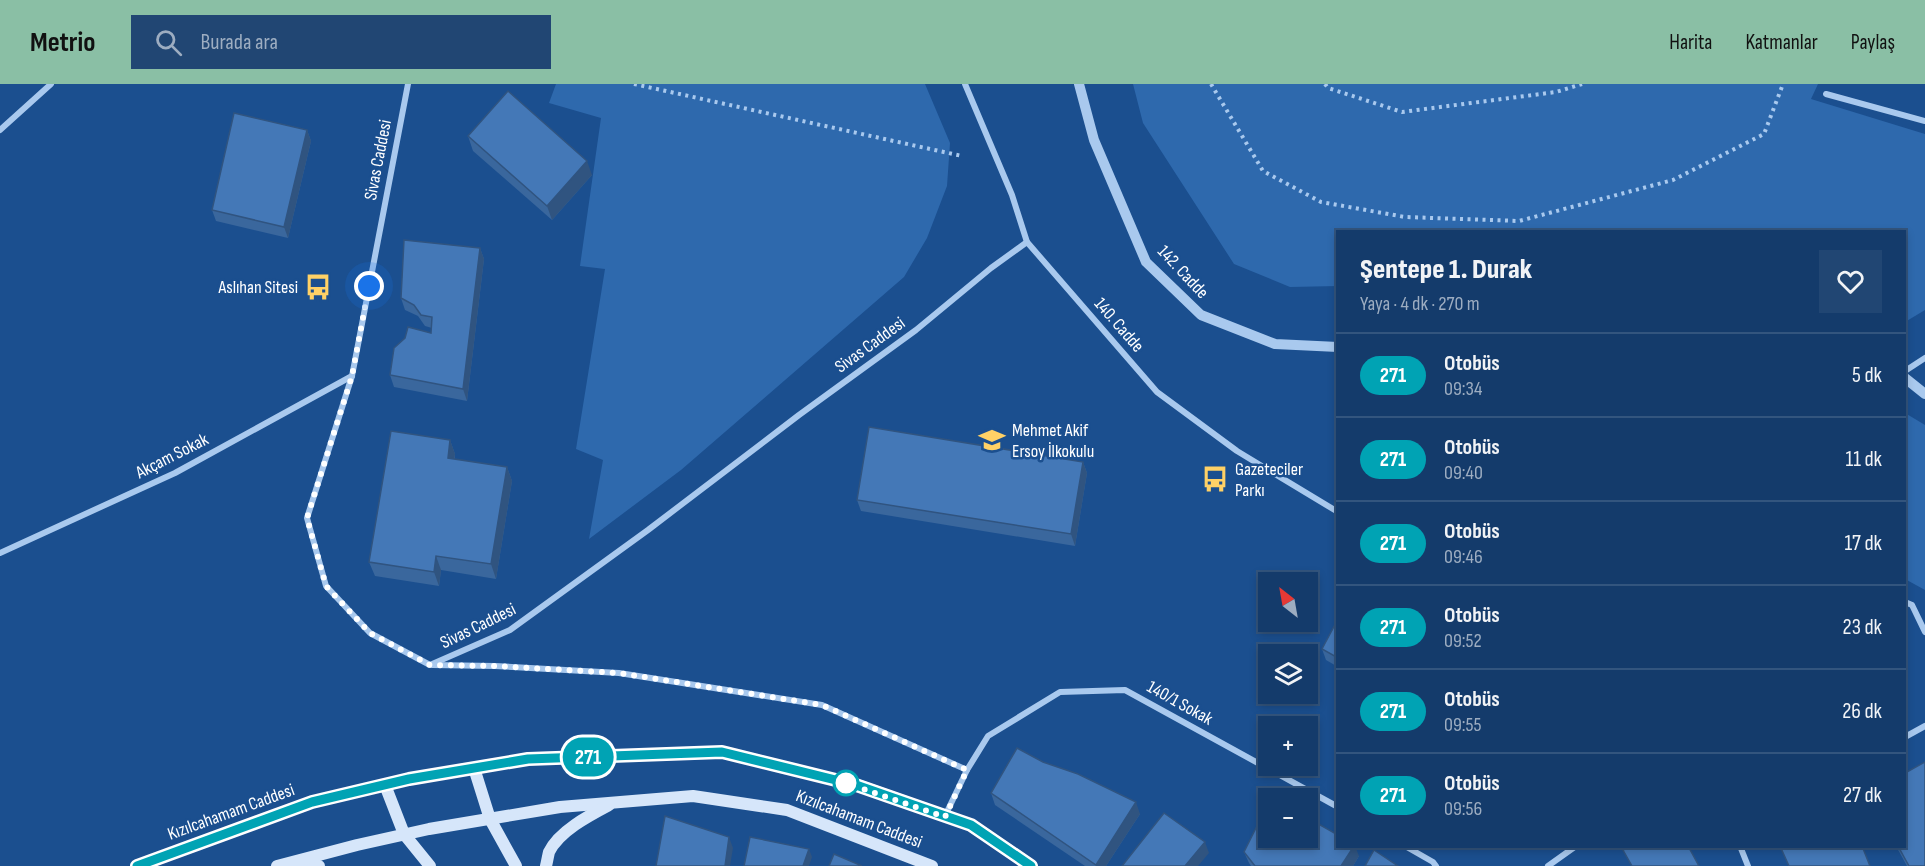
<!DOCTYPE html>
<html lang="tr">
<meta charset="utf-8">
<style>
:root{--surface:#143b6b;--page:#214673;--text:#f1f3f6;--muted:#9dadc1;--line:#33557e;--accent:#8abfa5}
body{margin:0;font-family:"Sofia Sans Condensed",sans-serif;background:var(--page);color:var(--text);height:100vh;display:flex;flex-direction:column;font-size:22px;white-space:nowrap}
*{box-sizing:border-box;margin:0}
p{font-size:20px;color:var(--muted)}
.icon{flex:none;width:33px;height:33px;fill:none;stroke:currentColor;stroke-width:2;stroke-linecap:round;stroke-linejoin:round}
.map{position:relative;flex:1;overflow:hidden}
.details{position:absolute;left:1336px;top:146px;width:570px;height:618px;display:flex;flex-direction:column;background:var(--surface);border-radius:0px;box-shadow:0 3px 9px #0003,0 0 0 2px var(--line)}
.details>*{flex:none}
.badge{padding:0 12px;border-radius:20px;font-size:21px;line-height:39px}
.needle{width:39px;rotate:329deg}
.fabs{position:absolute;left:1258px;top:488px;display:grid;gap:12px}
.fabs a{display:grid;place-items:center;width:60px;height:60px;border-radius:0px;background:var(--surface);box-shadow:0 3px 9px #0003,0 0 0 2px var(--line);font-size:30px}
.you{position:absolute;width:30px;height:30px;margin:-15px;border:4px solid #fff;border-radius:50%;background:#1a73e8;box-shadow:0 0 0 9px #1a73e833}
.map>.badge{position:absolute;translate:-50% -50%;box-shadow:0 0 0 3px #fff}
.round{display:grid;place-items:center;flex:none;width:63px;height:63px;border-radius:0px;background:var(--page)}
.overview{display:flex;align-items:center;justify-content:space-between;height:102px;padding:0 24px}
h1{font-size:28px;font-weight:800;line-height:45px}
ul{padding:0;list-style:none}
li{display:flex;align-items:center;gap:18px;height:84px;padding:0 24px;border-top:2px solid var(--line)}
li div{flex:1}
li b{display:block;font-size:22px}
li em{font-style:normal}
li .badge{min-width:66px;font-weight:700;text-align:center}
header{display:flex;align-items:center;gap:36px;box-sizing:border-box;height:84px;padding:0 30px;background:var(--accent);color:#111}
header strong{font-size:28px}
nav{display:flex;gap:33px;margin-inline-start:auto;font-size:21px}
.search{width:420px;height:54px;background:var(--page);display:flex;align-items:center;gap:15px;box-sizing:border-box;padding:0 21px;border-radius:0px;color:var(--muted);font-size:22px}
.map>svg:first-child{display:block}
.green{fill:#2e69ad}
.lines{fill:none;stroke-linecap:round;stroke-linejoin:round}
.path{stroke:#a9c9ee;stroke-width:4;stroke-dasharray:3 4.5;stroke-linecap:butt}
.minor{stroke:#a9c9ee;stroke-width:6}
.tertiary{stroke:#a9c9ee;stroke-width:10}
.secondary{stroke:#d6e6fa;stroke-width:12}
.wall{fill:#3a679d}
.shaded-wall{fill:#305480}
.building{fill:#4478b7;stroke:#305480;stroke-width:1.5}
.line-casing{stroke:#fff;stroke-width:14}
.line{stroke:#00a3b4;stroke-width:9}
.walk{stroke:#fff;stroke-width:6;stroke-dasharray:0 10.8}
.stop-dot{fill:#fff;stroke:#00a3b4;stroke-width:3}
.labels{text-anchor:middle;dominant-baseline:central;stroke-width:5;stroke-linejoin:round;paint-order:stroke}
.street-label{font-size:18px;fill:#fff;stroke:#1b4f8f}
.poi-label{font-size:18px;fill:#fff;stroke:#1b4f8f;text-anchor:start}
</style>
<header>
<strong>Metrio</strong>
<div class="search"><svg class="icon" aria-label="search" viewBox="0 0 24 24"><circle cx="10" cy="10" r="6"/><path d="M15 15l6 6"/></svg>Burada ara</div>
<nav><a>Harita</a><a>Katmanlar</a><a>Paylaş</a></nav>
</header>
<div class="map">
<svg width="1925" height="782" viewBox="0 0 1925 782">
<rect width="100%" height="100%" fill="#1b4f8f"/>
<g class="green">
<path d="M556,0H925L950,59L947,102L927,154L904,193L681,386L589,455L603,376L576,365L605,185L580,182L601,34L549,19Z"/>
<path d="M1133,0H1818L1811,15L1925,50V226L1905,238V147H1338V202L1290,203L1234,180L1143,39Z"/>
<path d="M1905,329L1925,341V506L1905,495Z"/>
</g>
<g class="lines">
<g class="path">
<path d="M634,0L962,72"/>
<path d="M1211,0L1263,87L1321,118L1405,133L1519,137L1673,96L1764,50L1783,0"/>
<path d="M1325,0L1328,4L1402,28L1556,8L1582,0"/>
</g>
<g class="minor">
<path d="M408,0L352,292L307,434L326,502L370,549L430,581L510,546L648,446L799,331L916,246L991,184L1027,158"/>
<path d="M965,0L1012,111L1027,158L1157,308L1237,367L1338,428"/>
<path d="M1826,10L1925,37"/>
<path d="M0,46L51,0"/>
<path d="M1905,287L1925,274"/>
<path d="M0,469L175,389L352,292"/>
<path d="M1905,518L1912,521L1925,548"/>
<path d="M432,581L495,582L619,589L822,621L967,686"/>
<path d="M1905,653L1925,642"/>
<path d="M945,732L967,686L988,652L1060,608L1125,606L1338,723"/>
<path d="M1405,762L1433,778L1436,782"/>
<path d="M1740,762L1748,782"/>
<path d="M1548,782L1576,762"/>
</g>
<g class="tertiary">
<path d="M1079,0L1094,56L1146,178L1201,231L1275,260L1338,263"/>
<path d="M1905,294L1925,310"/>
</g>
<g class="secondary">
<path d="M474,684L490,735L516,782"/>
<path d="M385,701L404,750L430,782"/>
<path d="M297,781L319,782"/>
<path d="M137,782L312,718L409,695L528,675L722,668L857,701L971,741L1031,782"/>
<path d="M277,782L357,761L429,745L560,723L693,712L787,726L932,782"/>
<path d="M546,782C547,778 548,772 549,768C559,747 590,731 609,721"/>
</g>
</g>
<g class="wall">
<path d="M307,46L311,57L288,154L216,137L212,126Z"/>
<path d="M468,52L592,91L552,136L473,67Z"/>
<path d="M480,164L484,175L467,317L394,303L390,291L431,249L432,244L425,242L418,232L405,226L401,214Z"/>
<path d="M450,356L455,370V375L507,383L512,397L496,495L441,486L439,502L375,492L369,478Z"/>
<path d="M1083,378L1087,389L1075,462L861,427L857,416Z"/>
<path d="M1338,535V583L1326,576L1322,565Z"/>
<path d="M1043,678L1140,730L1106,782H1085L995,721L991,709Z"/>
<path d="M1896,762H1905L1925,782H1907Z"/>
<path d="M1244,768L1359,772L1353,782H1251L1249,779Z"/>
</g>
<g class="shaded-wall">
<path d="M307,46L311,57L288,154L284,143Z"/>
<path d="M587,77L592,91L552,136L547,122Z"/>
<path d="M480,164L484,175L467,317L463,305Z"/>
<path d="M450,356L455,370L453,388L448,374Z"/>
<path d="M1083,378L1087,389L1075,462L1071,450Z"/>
<path d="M507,383L512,397L496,495L491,480Z"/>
<path d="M436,472L441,486L439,502L434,488Z"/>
<path d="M1136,718L1140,730L1106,782H1096V781Z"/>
<path d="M729,753L733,764L730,782H725Z"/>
<path d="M1205,758L1209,769L1198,782H1185Z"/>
<path d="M1354,762H1355L1359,772L1353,782H1341Z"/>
<path d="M809,765L812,773L809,782H803Z"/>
</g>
<g class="building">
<path d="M508,7L587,77L547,122L468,52Z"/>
<path d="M234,29L307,46L284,143L212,126Z"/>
<path d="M404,156L480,164L463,305L390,291L394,264L405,254L408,243L431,249L432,233L421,231L414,221L401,214Z"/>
<path d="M869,343L1083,378L1071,450L857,416Z"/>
<path d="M391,347L450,356L448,374L507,383L491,480L436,472L434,488L369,478Z"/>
<path d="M1338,535V574L1322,565Z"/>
<path d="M1017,664L1043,678L1078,690L1136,718L1096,781L991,709Z"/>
<path d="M1925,678V782H1909L1898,762H1905V689Z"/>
<path d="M1269,718V753H1308V734L1338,751V762H1354L1341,782H1255L1244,768Z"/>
<path d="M1164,729L1205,758L1185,782H1122Z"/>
<path d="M665,732L729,753L725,782H656Z"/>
<path d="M750,753L809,765L803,782H744Z"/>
<path d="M1631,762H1688L1699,782H1632L1623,766Z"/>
<path d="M1780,762H1862L1870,782H1789Z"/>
<path d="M1374,766L1398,782H1365Z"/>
<path d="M834,770L862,782H829Z"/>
</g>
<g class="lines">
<g class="line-casing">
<path id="line" d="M137,782L312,718L409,695L528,675L722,668L856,701L971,741L1031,782"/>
</g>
<use href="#line" class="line"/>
<path class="walk" d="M369,202L352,292L307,434L326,502L370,549L430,581L495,582L619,589L822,621L967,686L945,733L846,699"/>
</g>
<defs>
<g id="bus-bare" transform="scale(2.07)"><path d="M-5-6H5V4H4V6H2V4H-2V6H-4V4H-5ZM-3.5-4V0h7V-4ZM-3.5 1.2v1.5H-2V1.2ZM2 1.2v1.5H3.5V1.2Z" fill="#ffd166" stroke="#1b4f8f" stroke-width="2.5" paint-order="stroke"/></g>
<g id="school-bare" transform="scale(2.07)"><path d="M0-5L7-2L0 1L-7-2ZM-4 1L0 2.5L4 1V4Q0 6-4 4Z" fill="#ffd166" stroke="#1b4f8f" stroke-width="2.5" paint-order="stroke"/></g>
</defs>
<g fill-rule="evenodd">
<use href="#bus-bare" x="318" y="203"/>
<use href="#school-bare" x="992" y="356"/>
<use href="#bus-bare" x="1215" y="395"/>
</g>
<circle class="stop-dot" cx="846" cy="699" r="12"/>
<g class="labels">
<g class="street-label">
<text transform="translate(378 76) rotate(-79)">Sivas Caddesi</text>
<text transform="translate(1183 188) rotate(47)">142. Cadde</text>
<text transform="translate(1119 241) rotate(49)">140. Cadde</text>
<text transform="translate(870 261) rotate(-36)">Sivas Caddesi</text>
<text transform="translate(172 372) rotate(-27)">Akçam Sokak</text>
<text transform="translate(478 542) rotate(-26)">Sivas Caddesi</text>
<text transform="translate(1180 619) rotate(29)">140/1 Sokak</text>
<text transform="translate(231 728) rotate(-20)">Kızılcahamam Caddesi</text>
<text transform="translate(859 735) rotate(21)">Kızılcahamam Caddesi</text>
</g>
<g class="poi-label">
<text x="298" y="203" text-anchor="end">Aslıhan Sitesi</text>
<text x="1012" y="346">Mehmet Akif<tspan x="1012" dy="21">Ersoy İlkokulu</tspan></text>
<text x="1235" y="385">Gazeteciler<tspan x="1235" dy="21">Parkı</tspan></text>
</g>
</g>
</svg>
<div class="fabs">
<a><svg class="needle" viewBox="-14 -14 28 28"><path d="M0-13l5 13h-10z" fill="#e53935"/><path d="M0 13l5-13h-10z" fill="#9dadc1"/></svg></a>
<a><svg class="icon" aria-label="layers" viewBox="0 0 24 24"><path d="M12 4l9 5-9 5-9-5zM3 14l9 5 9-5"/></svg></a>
<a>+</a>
<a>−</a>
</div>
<div class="you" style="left:369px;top:202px"></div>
<b class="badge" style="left:588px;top:673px;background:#00a3b4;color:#fff">271</b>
<section class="details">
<div class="overview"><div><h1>Şentepe 1. Durak</h1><p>Yaya · 4 dk · 270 m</p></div><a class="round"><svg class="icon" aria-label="heart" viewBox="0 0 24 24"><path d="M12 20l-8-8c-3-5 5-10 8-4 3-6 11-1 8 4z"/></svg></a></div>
<ul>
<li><span class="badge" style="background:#00a3b4;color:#fff">271</span><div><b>Otobüs</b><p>09:34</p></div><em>5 dk</em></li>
<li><span class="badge" style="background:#00a3b4;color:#fff">271</span><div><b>Otobüs</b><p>09:40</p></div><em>11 dk</em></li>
<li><span class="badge" style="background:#00a3b4;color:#fff">271</span><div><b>Otobüs</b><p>09:46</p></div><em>17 dk</em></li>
<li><span class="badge" style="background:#00a3b4;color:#fff">271</span><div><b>Otobüs</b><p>09:52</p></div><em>23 dk</em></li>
<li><span class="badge" style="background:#00a3b4;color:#fff">271</span><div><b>Otobüs</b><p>09:55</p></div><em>26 dk</em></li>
<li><span class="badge" style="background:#00a3b4;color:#fff">271</span><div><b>Otobüs</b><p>09:56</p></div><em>27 dk</em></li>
</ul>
</section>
</div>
